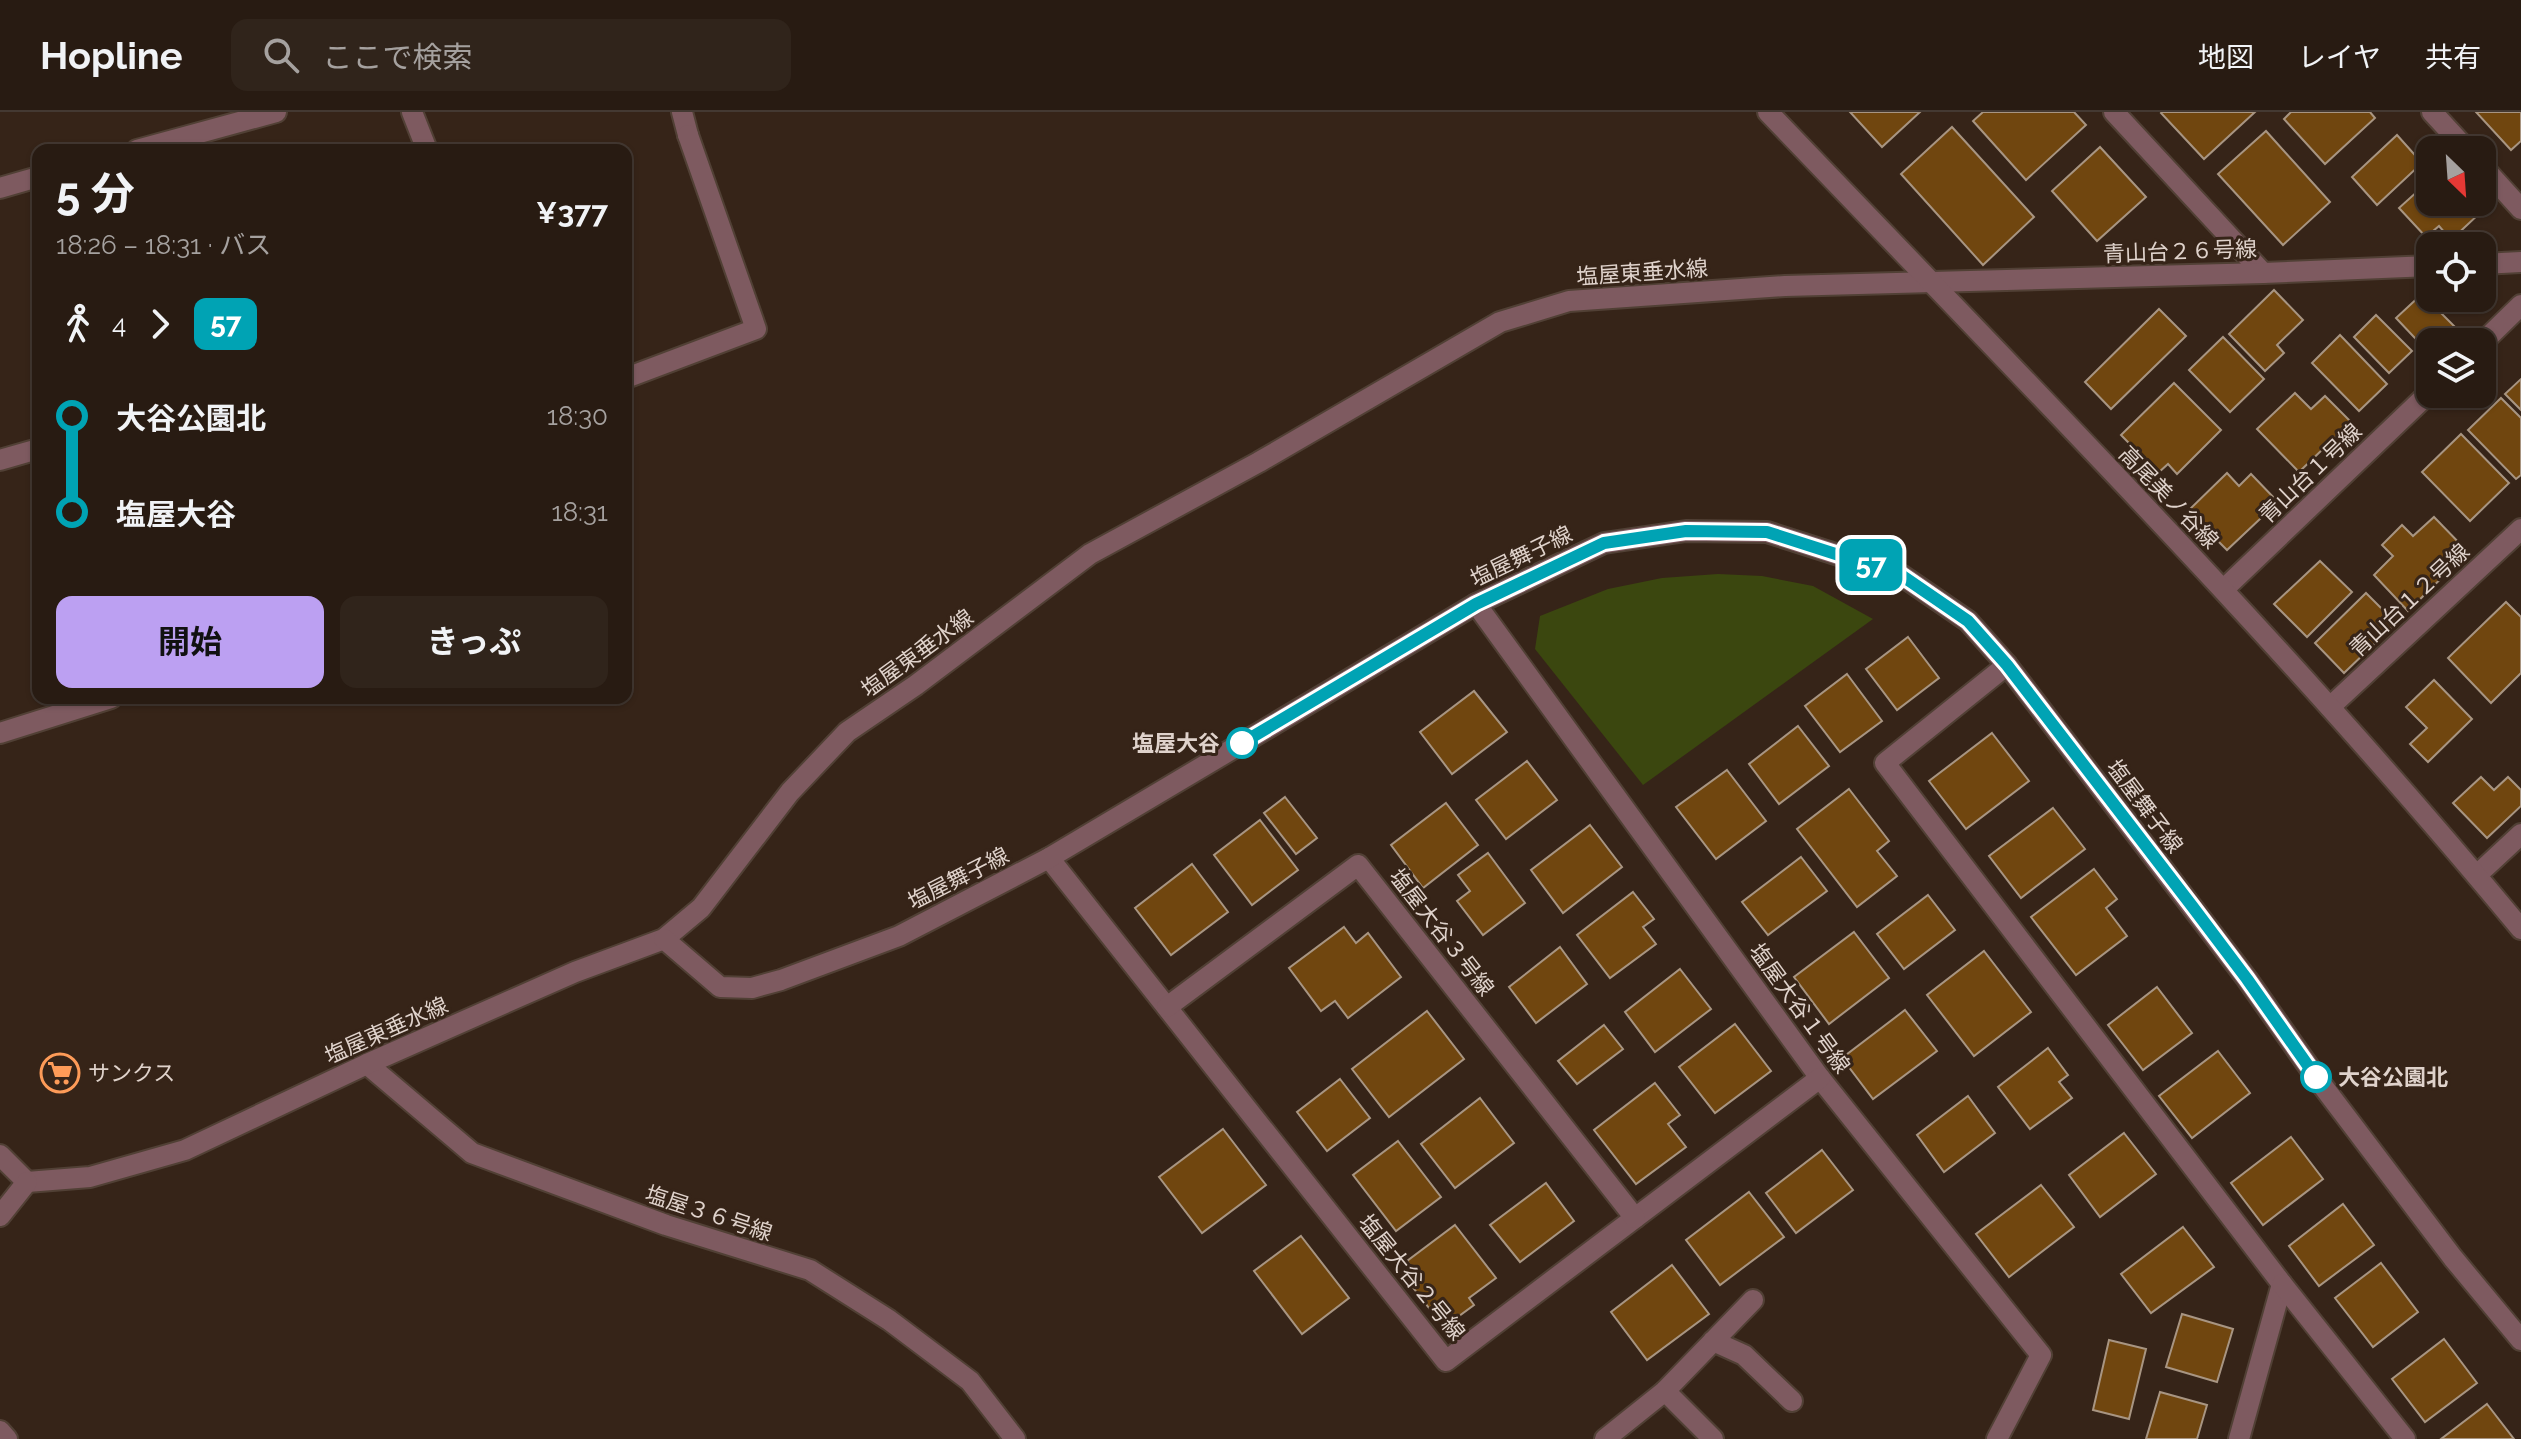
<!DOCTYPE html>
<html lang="ja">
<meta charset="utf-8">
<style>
:root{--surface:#281b12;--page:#30241b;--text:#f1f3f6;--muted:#a5a19f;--line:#443932;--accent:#bca0f2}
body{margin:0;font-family:Raleway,"Noto Sans JP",sans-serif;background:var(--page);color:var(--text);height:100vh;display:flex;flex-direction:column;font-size:30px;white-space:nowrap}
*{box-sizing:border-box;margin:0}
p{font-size:26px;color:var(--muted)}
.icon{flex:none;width:44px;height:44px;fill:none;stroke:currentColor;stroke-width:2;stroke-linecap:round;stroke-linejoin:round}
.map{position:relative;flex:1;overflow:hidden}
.sheet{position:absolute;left:32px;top:32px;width:600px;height:560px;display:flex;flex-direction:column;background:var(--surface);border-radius:16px;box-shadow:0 2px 6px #0004,0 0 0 2px var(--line)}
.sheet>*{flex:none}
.badge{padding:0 16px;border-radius:12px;font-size:28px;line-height:52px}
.needle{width:52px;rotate:155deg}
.tools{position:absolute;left:2416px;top:24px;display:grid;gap:16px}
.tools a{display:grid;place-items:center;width:80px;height:80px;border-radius:16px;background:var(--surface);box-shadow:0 2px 6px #0004,0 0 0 2px var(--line);font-size:40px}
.map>.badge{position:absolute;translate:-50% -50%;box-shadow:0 0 0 4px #fff}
.legs{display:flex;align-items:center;gap:12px;height:88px;padding:0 24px;font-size:26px}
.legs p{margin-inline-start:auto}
.headline{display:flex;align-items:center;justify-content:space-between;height:136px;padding:0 24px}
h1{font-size:44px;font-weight:700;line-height:60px}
.primary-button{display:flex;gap:16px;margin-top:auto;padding:16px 24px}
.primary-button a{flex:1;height:92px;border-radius:16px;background:var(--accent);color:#111;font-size:32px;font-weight:700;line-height:92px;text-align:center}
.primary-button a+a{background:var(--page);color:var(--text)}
ul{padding:0 24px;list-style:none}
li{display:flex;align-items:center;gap:28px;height:96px;font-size:30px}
li i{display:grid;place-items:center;width:12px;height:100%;margin:0 10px;background:currentColor}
li i::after{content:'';width:20px;height:20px;margin:-10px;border:6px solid;border-radius:50%;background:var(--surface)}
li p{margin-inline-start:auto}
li:first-child i{background:linear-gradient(#0000 50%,currentColor 0)}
li:last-child i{background:linear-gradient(currentColor 50%,#0000 0)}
header{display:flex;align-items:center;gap:48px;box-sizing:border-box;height:112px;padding:0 40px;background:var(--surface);border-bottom:2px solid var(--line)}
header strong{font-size:38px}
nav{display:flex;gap:44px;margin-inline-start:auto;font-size:28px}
.search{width:560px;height:72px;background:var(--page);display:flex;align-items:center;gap:20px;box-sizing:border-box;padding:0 28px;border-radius:16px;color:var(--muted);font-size:30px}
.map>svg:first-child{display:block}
.green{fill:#3b470f}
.building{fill:#70460f;stroke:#a89582;stroke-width:2}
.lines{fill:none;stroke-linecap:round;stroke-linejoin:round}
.service-casing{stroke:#514035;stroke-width:24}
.minor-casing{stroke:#514035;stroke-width:24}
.tertiary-casing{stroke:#514035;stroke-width:24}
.service{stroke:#7e5a60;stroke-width:20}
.minor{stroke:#7e5a60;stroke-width:20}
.tertiary{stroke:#7e5a60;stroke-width:20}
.line-1-casing{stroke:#fff;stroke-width:18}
.line-1{stroke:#00a3b4;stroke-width:12}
.stop-1-dot{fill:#fff;stroke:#00a3b4;stroke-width:4}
.labels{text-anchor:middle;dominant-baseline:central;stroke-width:6;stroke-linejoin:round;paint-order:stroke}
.street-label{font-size:22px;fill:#dfd2cb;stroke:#362418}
.stop-label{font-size:22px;font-weight:bold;fill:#dfd2cb;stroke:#362418;text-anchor:end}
.poi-label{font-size:22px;fill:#dfd2cb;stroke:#362418;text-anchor:start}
</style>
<header>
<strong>Hopline</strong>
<div class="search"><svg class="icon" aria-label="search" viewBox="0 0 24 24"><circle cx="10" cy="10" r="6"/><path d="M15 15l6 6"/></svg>ここで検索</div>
<nav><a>地図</a><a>レイヤ</a><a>共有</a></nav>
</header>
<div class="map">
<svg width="2521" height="1327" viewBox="0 0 2521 1327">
<rect width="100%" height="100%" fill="#362418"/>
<path class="green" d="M1718,462L1762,464L1813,474L1873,507L1643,673L1535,537L1540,504L1608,477L1662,466Z"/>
<g class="building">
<path d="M1850,0H1920L1882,35Z"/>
<path d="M1983,0H2074L2086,13L2026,68L1973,9Z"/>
<path d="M2255,0L2204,47L2161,1L2162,0Z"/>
<path d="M2291,0H2370L2375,6L2325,52L2284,7Z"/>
<path d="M2476,0H2521V29L2511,38Z"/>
<path d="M1952,15L2034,105L1983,153L1901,62Z"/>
<path d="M2266,19L2330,90L2283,133L2218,62Z"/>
<path d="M2397,23L2422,51L2377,93L2352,65Z"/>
<path d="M2100,35L2146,85L2097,129L2052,79Z"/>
<path d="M2430,68V90H2470L2480,101L2451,128L2439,114L2426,125L2399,96Z"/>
<path d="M2274,178L2303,208L2277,233L2284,241L2265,259L2229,222Z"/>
<path d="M2422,182L2460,220L2450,230H2430V242L2396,206Z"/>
<path d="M2159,197L2186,224L2111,297L2085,270Z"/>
<path d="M2376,203L2412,239L2389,261L2354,225Z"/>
<path d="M2340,223L2387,272L2359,299L2312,251Z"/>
<path d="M2223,225L2264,267L2230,300L2189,258Z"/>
<path d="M2521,267V298L2505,282Z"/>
<path d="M2174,271L2221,318L2177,362L2168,352L2158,361L2121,323Z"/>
<path d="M2295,281L2311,297L2325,284L2351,310L2299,360L2257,317Z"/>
<path d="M2501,286L2521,306V363L2516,367L2468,318Z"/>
<path d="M2461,322L2509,371L2470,409L2422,360Z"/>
<path d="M2227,361L2239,374L2251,362L2278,390L2227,438L2188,399Z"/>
<path d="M2434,405L2468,440L2408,499L2374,463L2393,444L2382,433L2402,413L2413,424Z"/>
<path d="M2320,449L2352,480L2307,525L2274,492Z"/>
<path d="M2366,481L2396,511L2344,561L2315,531Z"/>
<path d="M2506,490L2521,505V561L2491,591L2448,546Z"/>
<path d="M1908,525L1939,566L1897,598L1866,557Z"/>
<path d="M1847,562L1882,609L1840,640L1805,594Z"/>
<path d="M2434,568L2472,607L2428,650L2410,632L2427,616L2406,595Z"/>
<path d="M1474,579L1507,620L1452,662L1420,620Z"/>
<path d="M1798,614L1829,654L1779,692L1749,652Z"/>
<path d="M1992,621L2029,669L1966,717L1929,669Z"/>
<path d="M1527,649L1557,688L1506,727L1476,688Z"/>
<path d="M1727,658L1766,709L1716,747L1676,695Z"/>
<path d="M2481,665L2494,678L2508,665L2521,678V694L2487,726L2453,691Z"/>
<path d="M1849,677L1889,729L1877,739L1897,764L1857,795L1797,717Z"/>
<path d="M1285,685L1317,726L1296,742L1264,701Z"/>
<path d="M1446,691L1478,733L1423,776L1391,733Z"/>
<path d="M2053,696L2085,737L2021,786L1989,744Z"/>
<path d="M1260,708L1298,758L1252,793L1214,743Z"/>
<path d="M1590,713L1622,755L1563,801L1531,758Z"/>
<path d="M1488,741L1525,791L1483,823L1457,789L1470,779L1458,763Z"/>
<path d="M1801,745L1827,779L1768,823L1742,790Z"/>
<path d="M1192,752L1228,800L1171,843L1135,796Z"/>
<path d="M2094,757L2117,787L2106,796L2127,824L2076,863L2031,805Z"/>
<path d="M1633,780L1654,807L1643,815L1656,832L1610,866L1577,823Z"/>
<path d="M1928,783L1955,818L1904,857L1877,822Z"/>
<path d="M1344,815L1356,831L1368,821L1401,865L1348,906L1335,889L1321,899L1289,856Z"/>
<path d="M1854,820L1889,866L1829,912L1794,865Z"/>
<path d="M1560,835L1587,872L1536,911L1509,875Z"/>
<path d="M1984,839L2031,900L1974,944L1927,883Z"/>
<path d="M1680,857L1711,897L1655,940L1625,900Z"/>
<path d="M2157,875L2192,921L2143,958L2108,913Z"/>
<path d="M1905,898L1937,939L1873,987L1842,946Z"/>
<path d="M1427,899L1464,947L1389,1005L1352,957Z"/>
<path d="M1735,912L1771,959L1715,1001L1679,955Z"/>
<path d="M1604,913L1623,937L1577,972L1558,949Z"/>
<path d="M2048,936L2068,963L2059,970L2072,986L2030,1017L1998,975Z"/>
<path d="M2218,939L2250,981L2192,1026L2159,984Z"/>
<path d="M1340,967L1370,1006L1327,1039L1297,1000Z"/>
<path d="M1655,971L1680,1003L1668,1012L1686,1035L1636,1072L1594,1018Z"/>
<path d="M1968,984L1995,1021L1944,1060L1917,1023Z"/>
<path d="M1480,986L1514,1031L1455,1076L1421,1032Z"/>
<path d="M1223,1017L1266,1073L1202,1121L1159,1065Z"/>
<path d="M2124,1021L2156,1062L2100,1105L2069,1063Z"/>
<path d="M2291,1025L2323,1067L2263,1113L2231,1071Z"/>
<path d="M1398,1029L1441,1085L1396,1119L1353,1063Z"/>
<path d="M1822,1038L1853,1078L1796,1121L1766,1081Z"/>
<path d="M1546,1071L1574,1109L1520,1150L1490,1113Z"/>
<path d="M2041,1073L2074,1115L2009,1165L1976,1122Z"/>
<path d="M1749,1080L1784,1125L1720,1173L1686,1128Z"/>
<path d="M2343,1092L2374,1133L2319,1174L2289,1134Z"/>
<path d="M1455,1113L1496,1166L1469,1186L1474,1193L1444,1215L1411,1173L1420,1167L1407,1149Z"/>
<path d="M2183,1115L2214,1155L2151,1201L2121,1162Z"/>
<path d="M1301,1124L1349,1186L1302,1222L1254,1159Z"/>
<path d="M2381,1151L2418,1200L2373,1235L2335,1186Z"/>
<path d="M1672,1153L1709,1202L1647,1248L1611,1200Z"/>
<path d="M2182,1202L2233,1217L2217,1270L2166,1255Z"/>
<path d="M2444,1227L2477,1271L2425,1310L2392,1267Z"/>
<path d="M2109,1228L2146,1237L2129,1307L2093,1298Z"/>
<path d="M2160,1280L2207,1293L2197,1327H2146Z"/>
<path d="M2487,1292L2514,1327H2441Z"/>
</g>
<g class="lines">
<g class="service-casing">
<g id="service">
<path d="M682,0L688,23"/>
<path d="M1713,1229L1744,1243L1792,1289"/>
<path d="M1665,1279L1713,1327"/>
<path d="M1605,1327L1665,1279L1753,1188"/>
</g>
</g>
<g class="minor-casing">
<g id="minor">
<path d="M412,0L427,38"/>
<path d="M2114,0L2263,161"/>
<path d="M2432,0L2467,38"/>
<path d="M137,38L276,0"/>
<path d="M2482,54L2521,97"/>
<path d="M0,76L38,65"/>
<path d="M2482,152L2521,150"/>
<path d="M2482,231L2521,193"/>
<path d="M626,266L756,217L688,23"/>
<path d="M0,348L38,337"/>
<path d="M2224,477L2430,280"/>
<path d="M1476,492L1820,966L2041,1243L1997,1327"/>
<path d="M2007,553L1885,651L2282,1172L2239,1327"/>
<path d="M2330,595L2521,417"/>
<path d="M0,621L111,586"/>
<path d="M1049,746L1446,1249L1820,966"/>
<path d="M2477,763L2521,722"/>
<path d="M1167,895L1358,753L1635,1106"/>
<path d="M367,952L472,1041L666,1113L810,1158L889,1208L970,1269L1015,1327"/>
<path d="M0,1043L27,1070L90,1065L185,1038L367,952L575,860L664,827L701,796L790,680L847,620L916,573L1090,442L1259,350L1500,210L1569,189L1785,174L2263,161L2430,154"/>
<path d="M0,1104L27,1070"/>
<path d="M2282,1172L2405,1327"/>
<path d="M0,1319L7,1327"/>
</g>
</g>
<g class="tertiary-casing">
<g id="tertiary">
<path d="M1768,0C2024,268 2285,531 2521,817"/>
<path d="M664,827L720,875L752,876L781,868L899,824L1049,746L1476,492L1604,431L1686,419L1767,420L1901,463L1968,509L2007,553L2247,867L2316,965L2453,1146L2521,1228"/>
</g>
</g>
<use href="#service" class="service"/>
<use href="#minor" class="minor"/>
<use href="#tertiary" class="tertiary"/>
</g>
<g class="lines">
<g class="line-1-casing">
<path id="line-1" d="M1242,631L1476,492L1604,431L1686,419L1767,420L1901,463L1968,509L2007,553L2192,794L2247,867L2316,965"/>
</g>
<use href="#line-1" class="line-1"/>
</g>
<defs>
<g id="supermarket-ring" transform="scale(2)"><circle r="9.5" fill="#362418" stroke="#fe9b58" stroke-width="1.5"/><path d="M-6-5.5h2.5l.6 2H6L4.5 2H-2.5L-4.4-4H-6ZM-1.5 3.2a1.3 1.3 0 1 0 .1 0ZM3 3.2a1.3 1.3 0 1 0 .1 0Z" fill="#fe9b58"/></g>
</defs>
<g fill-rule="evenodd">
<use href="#supermarket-ring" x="60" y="961"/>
</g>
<g class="stop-1-dot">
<circle cx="1242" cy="631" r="14"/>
<circle cx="2316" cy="965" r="14"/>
</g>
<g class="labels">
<g class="street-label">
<text transform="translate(2180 139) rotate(-2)">青山台２６号線</text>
<text transform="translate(1642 160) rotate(-4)">塩屋東垂水線</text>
<text transform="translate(2310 361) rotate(-44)">青山台１号線</text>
<text transform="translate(2169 385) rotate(46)">高尾美ノ谷線</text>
<text transform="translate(1521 444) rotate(-26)">塩屋舞子線</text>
<text transform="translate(2409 488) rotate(-43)">青山台１２号線</text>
<text transform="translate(917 541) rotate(-36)">塩屋東垂水線</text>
<text transform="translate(2145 694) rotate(53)">塩屋舞子線</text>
<text transform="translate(958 766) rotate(-27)">塩屋舞子線</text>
<text transform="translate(1442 820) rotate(52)">塩屋大谷３号線</text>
<text transform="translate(1800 896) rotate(54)">塩屋大谷１号線</text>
<text transform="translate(386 918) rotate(-24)">塩屋東垂水線</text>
<text transform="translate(709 1101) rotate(18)">塩屋３６号線</text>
<text transform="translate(1412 1165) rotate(51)">塩屋大谷２号線</text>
</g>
<g class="stop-label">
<text x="1220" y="631">塩屋大谷</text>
<text x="2338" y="965" text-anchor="start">大谷公園北</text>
</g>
<g class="poi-label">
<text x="88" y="961">サンクス</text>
</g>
</g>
</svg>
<div class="tools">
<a><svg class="needle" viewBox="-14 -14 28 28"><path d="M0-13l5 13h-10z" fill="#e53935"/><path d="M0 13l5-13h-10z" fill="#a5a19f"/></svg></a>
<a><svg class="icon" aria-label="locate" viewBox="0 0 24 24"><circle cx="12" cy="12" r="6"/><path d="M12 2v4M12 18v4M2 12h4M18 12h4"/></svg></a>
<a><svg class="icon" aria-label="layers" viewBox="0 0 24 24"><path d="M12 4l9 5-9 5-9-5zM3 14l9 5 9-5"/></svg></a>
</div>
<b class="badge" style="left:1871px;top:453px;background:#00a3b4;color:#fff">57</b>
<section class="sheet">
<div class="headline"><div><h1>5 分</h1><p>18:26 – 18:31 · バス</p></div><b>¥377</b></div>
<div class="legs"><svg class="icon" aria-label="walk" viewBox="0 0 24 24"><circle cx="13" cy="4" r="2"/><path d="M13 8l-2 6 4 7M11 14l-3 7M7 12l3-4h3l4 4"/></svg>4<svg class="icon" aria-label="forward" viewBox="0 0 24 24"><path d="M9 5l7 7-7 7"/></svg><b class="badge" style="background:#00a3b4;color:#fff">57</b></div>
<ul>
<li><i style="color:#00a3b4"></i><b>大谷公園北</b><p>18:30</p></li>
<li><i style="color:#00a3b4"></i><b>塩屋大谷</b><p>18:31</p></li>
</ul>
<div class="primary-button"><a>開始</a><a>きっぷ</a></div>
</section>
</div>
